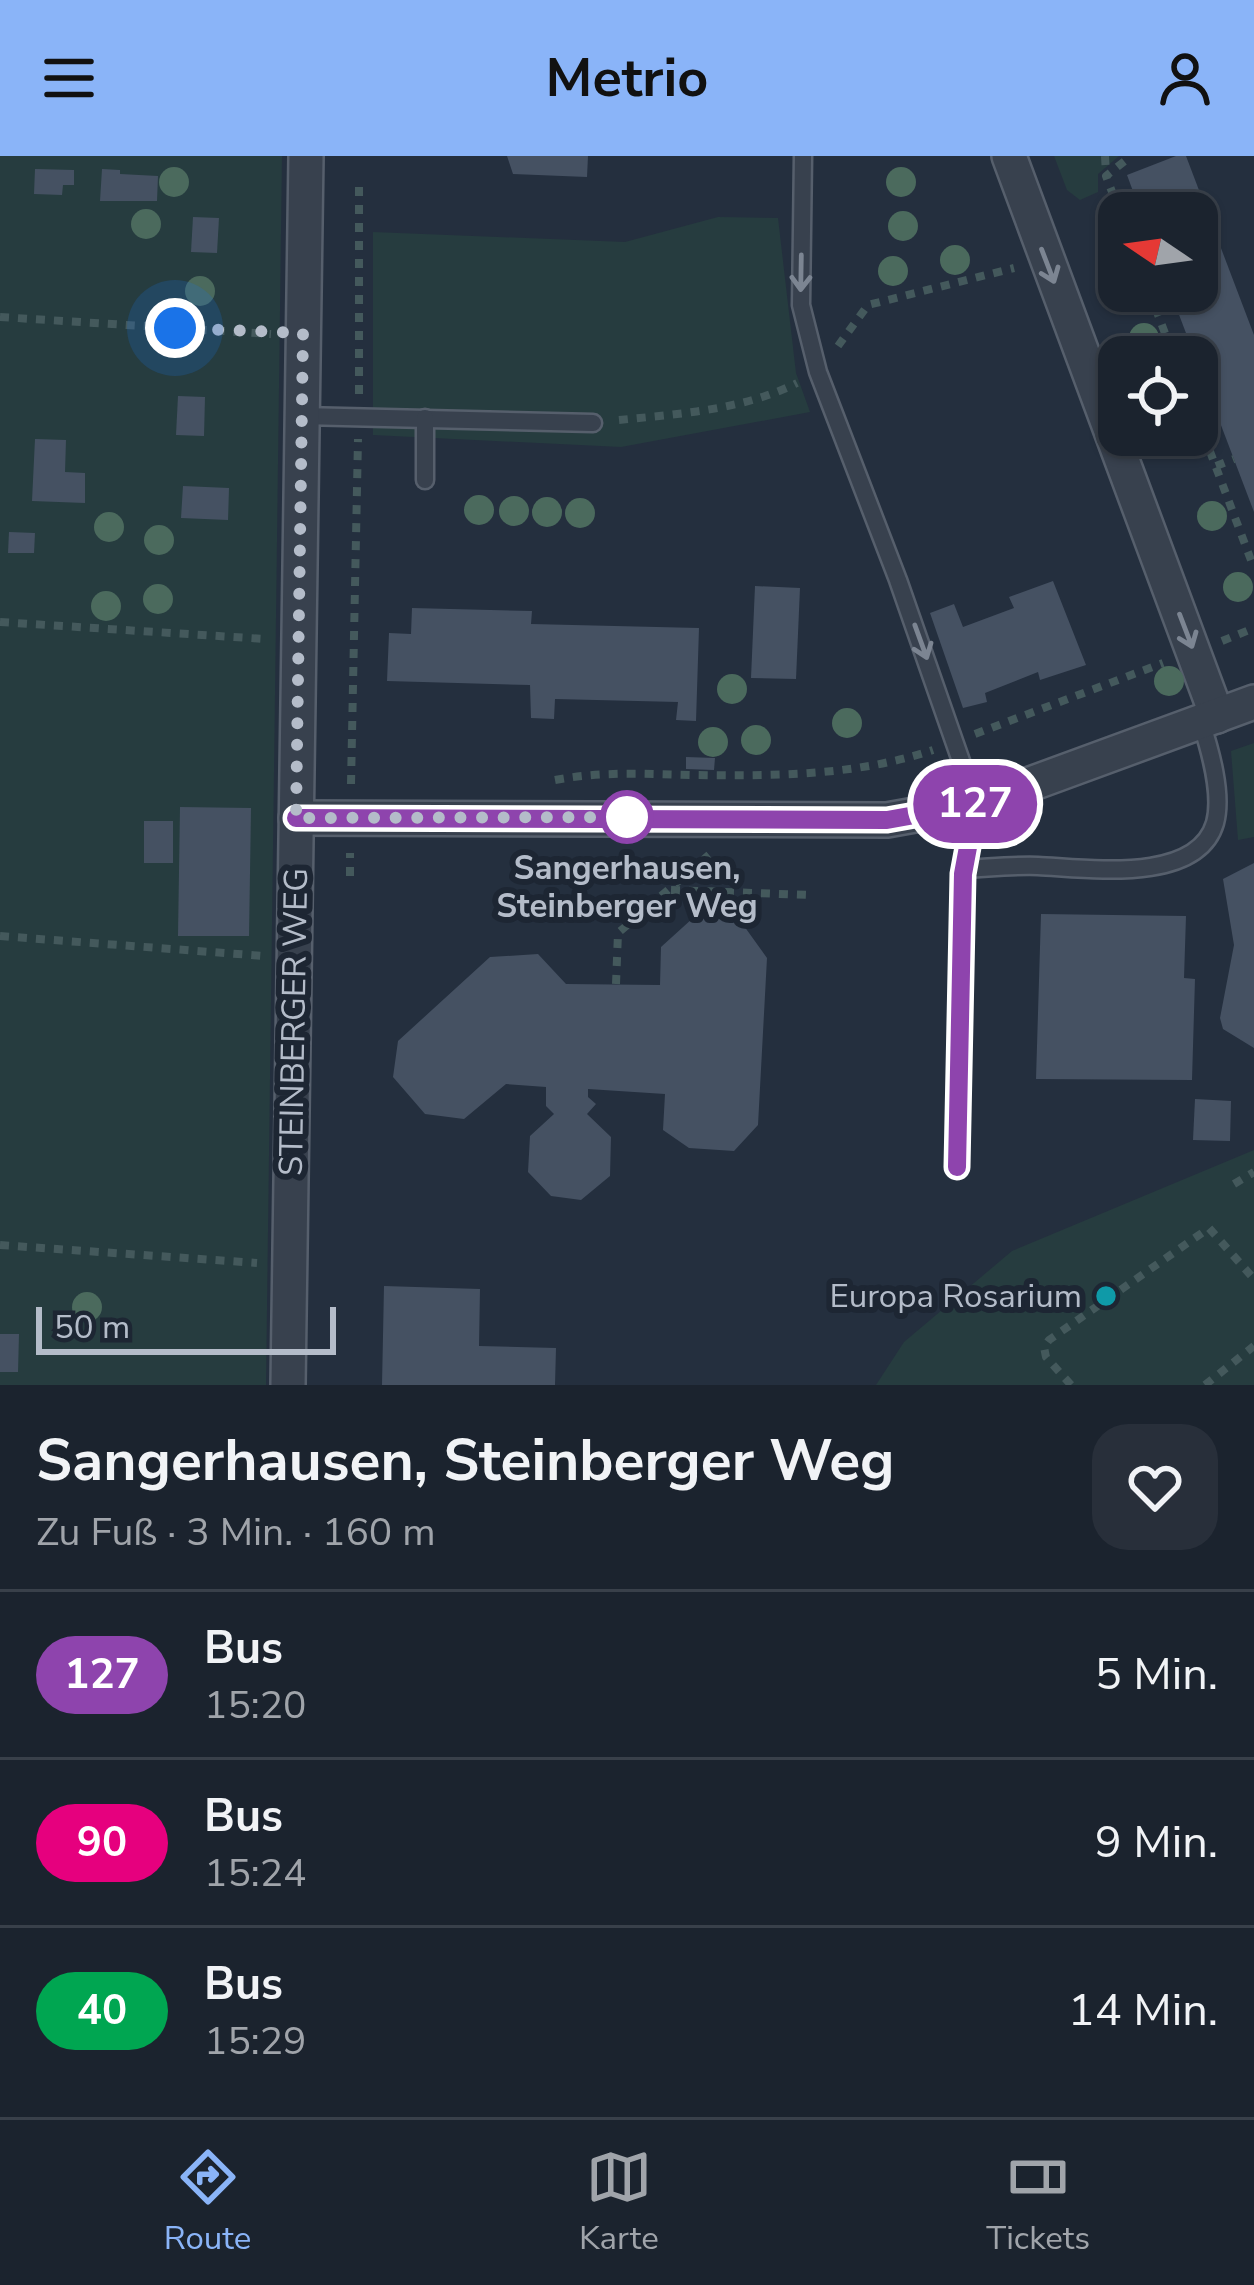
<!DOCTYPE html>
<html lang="de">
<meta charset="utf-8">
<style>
:root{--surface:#1b232e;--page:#282f3a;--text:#f1f3f6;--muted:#a0a4aa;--line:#39404a;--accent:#8ab4f8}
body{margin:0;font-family:"Nunito Sans",sans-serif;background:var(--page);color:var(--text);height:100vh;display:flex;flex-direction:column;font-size:45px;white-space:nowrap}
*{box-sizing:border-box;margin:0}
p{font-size:39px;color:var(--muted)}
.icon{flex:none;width:66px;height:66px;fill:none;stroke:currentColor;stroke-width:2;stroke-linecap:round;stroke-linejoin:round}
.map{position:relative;height:1229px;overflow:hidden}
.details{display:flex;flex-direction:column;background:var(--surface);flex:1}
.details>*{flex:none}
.badge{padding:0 24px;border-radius:39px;font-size:42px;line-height:78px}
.needle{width:78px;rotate:283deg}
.controls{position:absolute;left:1098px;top:36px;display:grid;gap:24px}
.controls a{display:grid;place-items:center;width:120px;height:120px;border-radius:24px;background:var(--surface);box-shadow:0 3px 9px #0004,0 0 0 3px var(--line);font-size:60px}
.scale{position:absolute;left:36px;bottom:30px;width:300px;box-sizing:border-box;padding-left:12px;border:6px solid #b4bcc9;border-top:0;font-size:33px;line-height:42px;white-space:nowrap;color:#b4bcc9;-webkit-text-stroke:9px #1d2633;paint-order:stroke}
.you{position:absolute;width:60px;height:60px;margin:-30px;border:9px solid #fff;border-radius:50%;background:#1a73e8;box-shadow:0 0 0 18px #1a73e833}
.map>.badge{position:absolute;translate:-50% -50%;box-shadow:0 0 0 6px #fff}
.round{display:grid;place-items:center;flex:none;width:126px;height:126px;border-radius:36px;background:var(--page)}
.headline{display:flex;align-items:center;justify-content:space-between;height:204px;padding:0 36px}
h1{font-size:57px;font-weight:700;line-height:90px}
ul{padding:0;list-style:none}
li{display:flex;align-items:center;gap:36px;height:168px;padding:0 36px;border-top:3px solid var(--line)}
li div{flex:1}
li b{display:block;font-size:45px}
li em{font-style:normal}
li .badge{min-width:132px;font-weight:700;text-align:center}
header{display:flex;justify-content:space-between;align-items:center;height:156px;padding:0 36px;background:var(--accent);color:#111;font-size:54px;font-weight:700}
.tab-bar{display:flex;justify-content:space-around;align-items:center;height:168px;border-top:3px solid var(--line);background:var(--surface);font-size:33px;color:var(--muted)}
.tab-bar a{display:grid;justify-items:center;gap:6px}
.tab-bar .on{color:var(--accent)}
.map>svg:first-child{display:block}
.green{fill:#263c3f}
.building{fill:#455162}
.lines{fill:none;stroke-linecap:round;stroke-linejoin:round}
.service-casing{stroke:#565f6c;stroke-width:21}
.minor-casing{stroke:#565f6c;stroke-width:38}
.path{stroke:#44595c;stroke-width:8;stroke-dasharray:9 9;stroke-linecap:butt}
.service{stroke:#38414e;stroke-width:16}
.minor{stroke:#38414e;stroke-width:33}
.tree{fill:#4b6a5d}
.oneway{stroke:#7c8592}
.line-casing{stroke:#fff;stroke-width:27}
.line{stroke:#8e44ad;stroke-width:18}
.walk{stroke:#b4bcc9;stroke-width:12;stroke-dasharray:0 21.6}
.stop-dot{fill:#fff;stroke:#8e44ad;stroke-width:6}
.culture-dot{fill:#0f9aa8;stroke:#1d2633;stroke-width:4.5}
.labels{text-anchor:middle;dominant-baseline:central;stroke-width:12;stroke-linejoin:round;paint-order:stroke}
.stop-label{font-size:33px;font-weight:bold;fill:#b4bcc9;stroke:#1d2633}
.street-label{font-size:33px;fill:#b4bcc9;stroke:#1d2633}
.poi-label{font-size:33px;fill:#b4bcc9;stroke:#1d2633;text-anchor:end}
</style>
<header><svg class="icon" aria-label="menu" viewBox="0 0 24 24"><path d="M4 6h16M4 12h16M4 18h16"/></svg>Metrio<svg class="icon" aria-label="person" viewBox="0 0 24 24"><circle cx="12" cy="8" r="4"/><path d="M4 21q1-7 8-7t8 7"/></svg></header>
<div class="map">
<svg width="1254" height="1229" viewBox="0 0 1254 1229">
<rect width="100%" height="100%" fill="#242f3e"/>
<g class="green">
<path d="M0,0H282L266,1229H0Z"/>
<path d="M1054,0H1119L1098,18V36L1080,44L1067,34Z"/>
<path d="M718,61L778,62L796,217L810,256L621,291L373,279V76L625,86Z"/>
<path d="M1254,587V681L1238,684L1231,595Z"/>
<path d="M1254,994V1229H876L904,1186L1012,1095Z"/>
</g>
<g class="building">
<path d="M507,0H588L587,21L513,18Z"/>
<path d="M1176,0H1186L1254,179V356L1170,135H1197V57H1141L1127,19Z"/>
<path d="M35,13L74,14V29H63L62,39L34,38Z"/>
<path d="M102,13L120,14V18L158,20L157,45H100Z"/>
<path d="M193,61L219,62L217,97L191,96Z"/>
<path d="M178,240L205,241L204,280L176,279Z"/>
<path d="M35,283L66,284L65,316L85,317V347L32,345Z"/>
<path d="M183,330L229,332L228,364L181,362Z"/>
<path d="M9,376L35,377L34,397H8Z"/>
<path d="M1053,425L1086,509L1040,524L1038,516L985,537L987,546L963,552L930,457L954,448L963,471L1014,452L1009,441Z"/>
<path d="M755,430L800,432L796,523L751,522Z"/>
<path d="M412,452L532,455L531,468L699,472L696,565L676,564L678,546L555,543L554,563L531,562L530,529L387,525L389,477L411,478Z"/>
<path d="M686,601L715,602L714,614L686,613Z"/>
<path d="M180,651L251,652L249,780H178Z"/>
<rect x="144" y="665" width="29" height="42"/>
<path d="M1254,707V892L1223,873L1220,862L1234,789L1223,723Z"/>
<path d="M1041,758L1186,760L1184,822L1195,823L1192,924L1036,923Z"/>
<path d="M693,762L739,763L767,802L758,969L734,995L689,992L663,974L665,938L588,933V941L596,948L587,958L611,981L610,1020L581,1044L551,1040L528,1016L530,980L554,958L546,950V931L506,928L464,963L425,958L393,921L398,885L490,801L538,798L566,828L660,829L661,791Z"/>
<path d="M1195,943L1231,945L1230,985L1193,984Z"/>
<path d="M384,1130L480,1133L479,1190L556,1192L555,1229H382Z"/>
<path d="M0,1178H19L18,1216H0Z"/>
</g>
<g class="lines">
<g class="service-casing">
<g id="service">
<path d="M803,0L801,149L818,216L898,424L976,648L963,718L957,1011"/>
<path d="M302,260L593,267"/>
<path d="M425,324V262"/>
<path d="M964,713C988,712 1014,709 1038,710C1085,712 1197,729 1215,667C1223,638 1210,594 1201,566"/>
</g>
</g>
<g class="minor-casing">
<g id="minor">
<path d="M1009,0L1217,560"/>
<path d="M296,662L887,664L976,648L1254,546"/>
<path d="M288,1229L306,0"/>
</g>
</g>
<g class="path">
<path d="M1105,0L1106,18"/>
<path d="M1120,57L1106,20L1131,0"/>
<path d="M1149,135L1174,201"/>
<path d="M1153,146L1171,138"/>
<path d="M0,161L271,178"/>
<path d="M838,190L868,149L1014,112"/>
<path d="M1197,224L1203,221"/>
<path d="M359,238V25"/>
<path d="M1197,261L1254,412"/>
<path d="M619,264C678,258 743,254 797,227"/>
<path d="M1216,310L1234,303"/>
<path d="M0,466L265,483"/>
<path d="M1222,485L1254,472"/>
<path d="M975,578L1163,507"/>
<path d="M555,624C602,615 647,618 694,619C776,620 855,620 933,594"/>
<path d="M351,628L358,283"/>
<path d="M350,720V697"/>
<path d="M671,734L810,739"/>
<path d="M0,780L264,800"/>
<path d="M616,828L618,777L710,698"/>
<path d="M1234,1028L1254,1016"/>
<path d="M0,1089L257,1107"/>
<path d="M1071,1229L1046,1201L1044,1191L1049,1184L1209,1072L1254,1123"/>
<path d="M1205,1229L1254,1190"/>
</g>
<use href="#service" class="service"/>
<use href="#minor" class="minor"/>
</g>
<g class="tree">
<circle cx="174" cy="26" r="15"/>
<circle cx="901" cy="26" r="15"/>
<circle cx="146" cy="68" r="15"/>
<circle cx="903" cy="70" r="15"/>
<circle cx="955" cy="104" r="15"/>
<circle cx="893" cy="115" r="15"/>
<circle cx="200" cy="135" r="15"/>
<circle cx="1144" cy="182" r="15"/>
<circle cx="479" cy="354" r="15"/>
<circle cx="514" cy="355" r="15"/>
<circle cx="547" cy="356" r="15"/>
<circle cx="580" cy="357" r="15"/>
<circle cx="1212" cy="360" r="15"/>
<circle cx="109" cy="371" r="15"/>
<circle cx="159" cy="384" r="15"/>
<circle cx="1238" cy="431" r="15"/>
<circle cx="158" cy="443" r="15"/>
<circle cx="106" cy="450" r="15"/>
<circle cx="1169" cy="525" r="15"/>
<circle cx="732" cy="533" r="15"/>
<circle cx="847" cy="567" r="15"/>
<circle cx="756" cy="584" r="15"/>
<circle cx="713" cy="586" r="15"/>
<circle cx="87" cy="1151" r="15"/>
</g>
<defs><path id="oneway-shaft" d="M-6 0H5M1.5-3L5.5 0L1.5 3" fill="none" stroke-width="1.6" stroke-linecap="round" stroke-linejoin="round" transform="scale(3)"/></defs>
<g class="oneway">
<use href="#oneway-shaft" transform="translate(1048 110) rotate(69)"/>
<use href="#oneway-shaft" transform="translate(801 117) rotate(91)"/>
<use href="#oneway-shaft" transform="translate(1186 475) rotate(69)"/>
<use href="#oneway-shaft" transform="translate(921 486) rotate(70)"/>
</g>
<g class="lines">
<g class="line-casing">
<path id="line" d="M296,662L887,664L976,648L963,718L957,1011"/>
</g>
<use href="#line" class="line"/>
<path class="walk" d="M175,172L303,177L296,662L644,661H627"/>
</g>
<circle class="stop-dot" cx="627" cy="661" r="24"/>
<circle class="culture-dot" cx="1106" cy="1140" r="12"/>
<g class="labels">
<g class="stop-label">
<text x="627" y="712">Sangerhausen,<tspan x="627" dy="38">Steinberger Weg</tspan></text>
</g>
<g class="street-label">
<text transform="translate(294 866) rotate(-89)">STEINBERGER WEG</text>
</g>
<g class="poi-label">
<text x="1082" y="1140">Europa Rosarium</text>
</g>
</g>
</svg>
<div class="controls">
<a><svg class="needle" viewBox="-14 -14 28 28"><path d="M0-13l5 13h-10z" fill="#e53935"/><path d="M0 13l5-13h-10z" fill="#a0a4aa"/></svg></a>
<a><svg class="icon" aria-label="locate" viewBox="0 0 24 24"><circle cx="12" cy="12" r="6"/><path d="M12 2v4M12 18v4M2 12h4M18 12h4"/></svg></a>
</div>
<div class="scale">50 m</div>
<div class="you" style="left:175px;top:172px"></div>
<b class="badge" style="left:975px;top:648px;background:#8e44ad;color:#fff">127</b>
</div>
<section class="details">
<div class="headline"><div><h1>Sangerhausen, Steinberger Weg</h1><p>Zu Fuß · 3 Min. · 160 m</p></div><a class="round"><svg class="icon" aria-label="heart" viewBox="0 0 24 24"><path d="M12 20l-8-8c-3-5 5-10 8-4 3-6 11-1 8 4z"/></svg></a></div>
<ul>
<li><span class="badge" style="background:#8e44ad;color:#fff">127</span><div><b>Bus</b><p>15:20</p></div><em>5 Min.</em></li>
<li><span class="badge" style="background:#e6007e;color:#fff">90</span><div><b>Bus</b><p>15:24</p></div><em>9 Min.</em></li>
<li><span class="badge" style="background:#00a651;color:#fff">40</span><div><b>Bus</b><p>15:29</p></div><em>14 Min.</em></li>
</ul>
</section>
<nav class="tab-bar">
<a class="on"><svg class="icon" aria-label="directions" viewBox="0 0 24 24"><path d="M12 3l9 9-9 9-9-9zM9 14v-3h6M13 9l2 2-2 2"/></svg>Route</a>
<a><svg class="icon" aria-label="map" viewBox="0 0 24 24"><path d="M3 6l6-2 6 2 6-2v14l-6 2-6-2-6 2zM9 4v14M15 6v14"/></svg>Karte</a>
<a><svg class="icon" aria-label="tickets" viewBox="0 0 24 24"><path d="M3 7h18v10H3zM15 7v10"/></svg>Tickets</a>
</nav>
